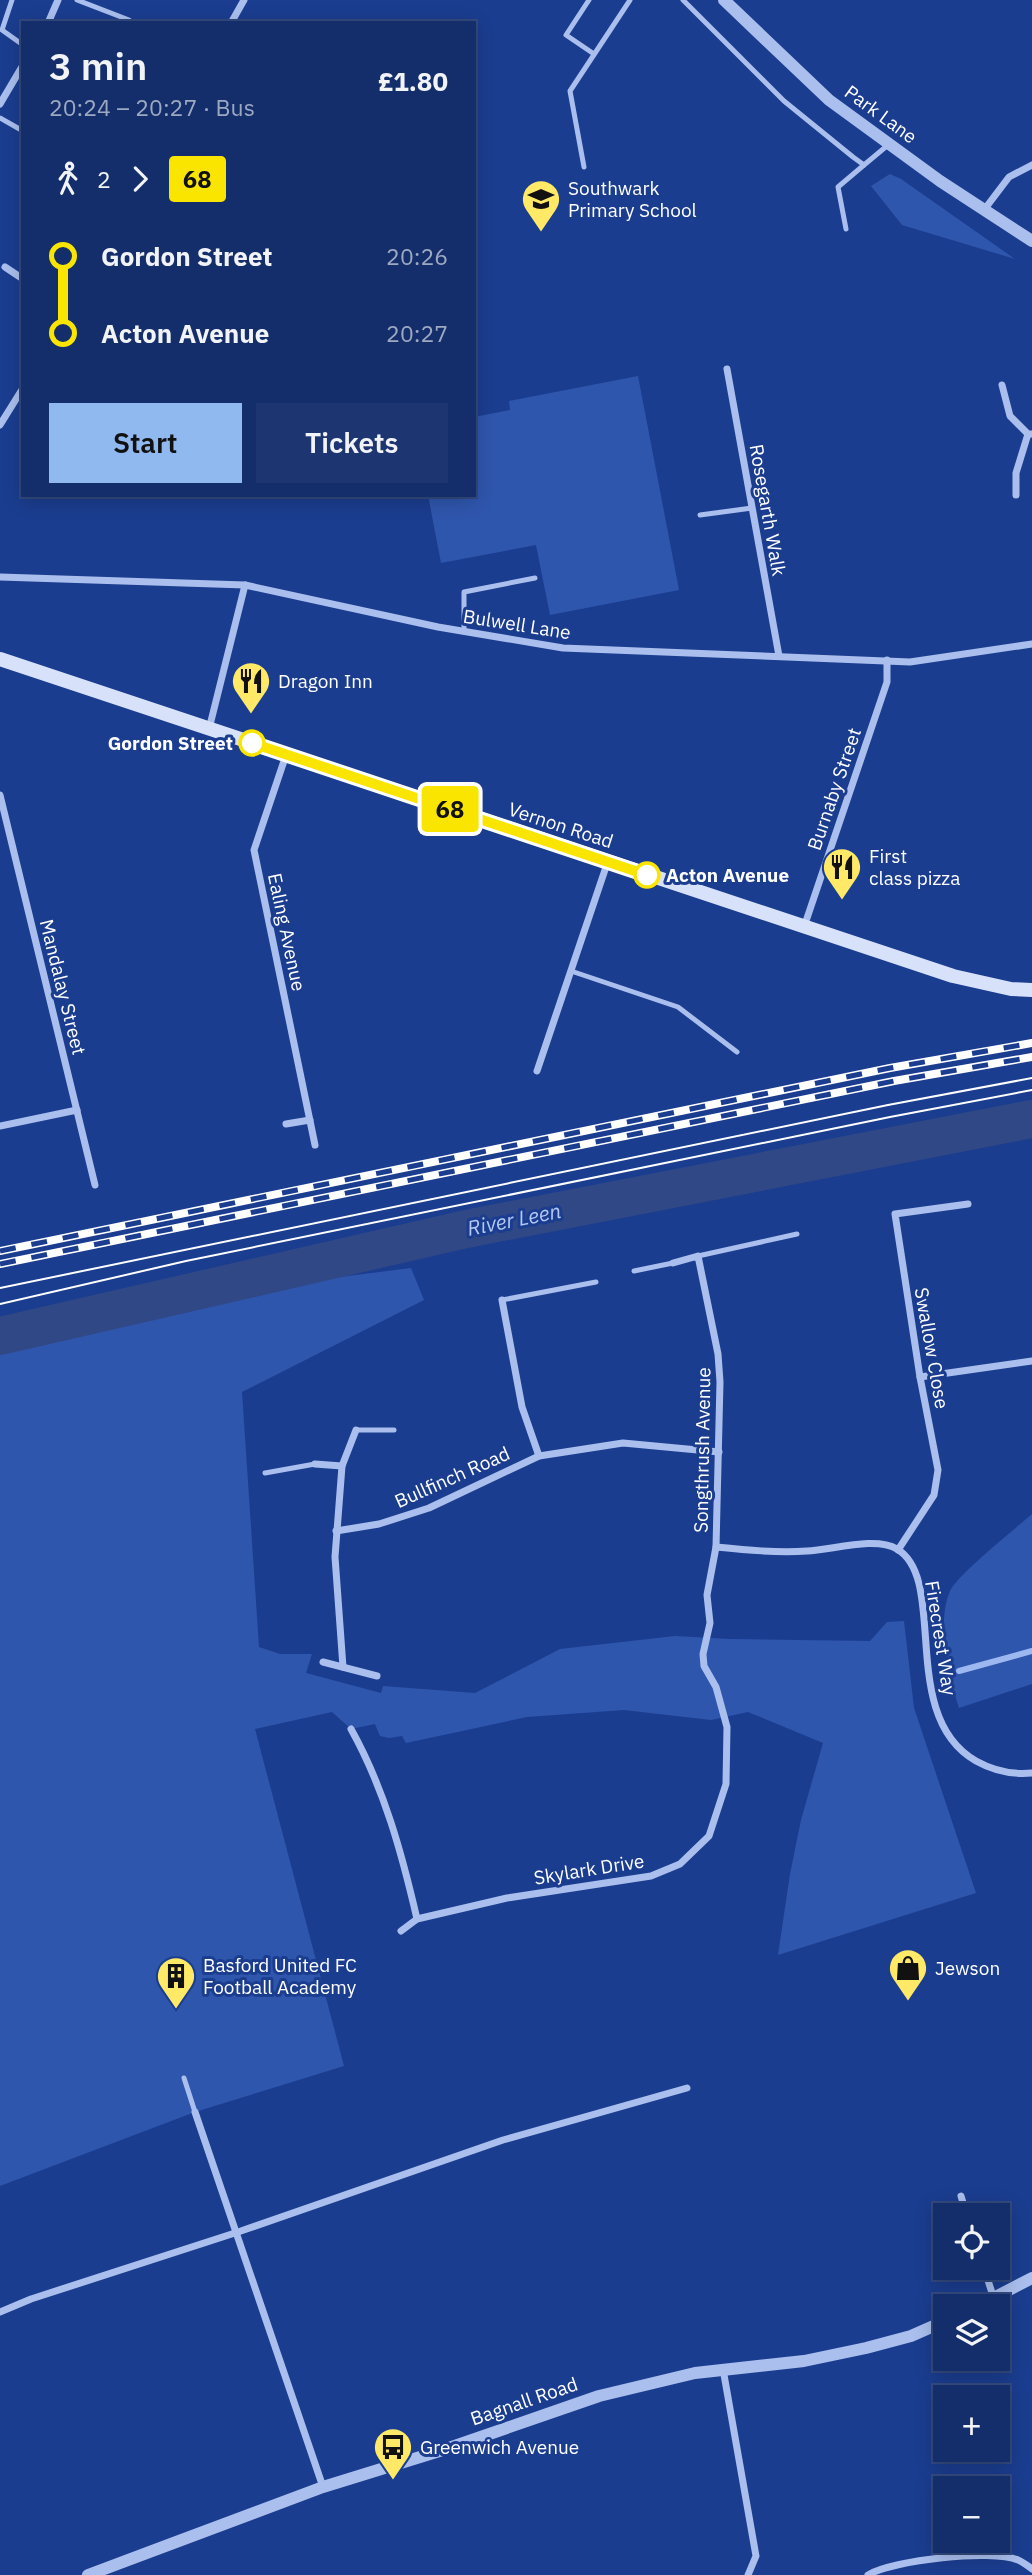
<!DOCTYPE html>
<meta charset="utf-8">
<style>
:root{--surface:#142e6b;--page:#1d3671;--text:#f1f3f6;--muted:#9da8c1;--line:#334a7e;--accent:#90b9f0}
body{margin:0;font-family:"IBM Plex Sans",sans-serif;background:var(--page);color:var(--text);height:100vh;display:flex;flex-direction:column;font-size:26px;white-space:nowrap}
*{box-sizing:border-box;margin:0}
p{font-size:23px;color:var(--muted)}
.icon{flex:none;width:38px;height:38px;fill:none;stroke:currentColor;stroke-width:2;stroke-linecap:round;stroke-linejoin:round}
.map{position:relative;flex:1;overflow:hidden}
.panel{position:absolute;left:21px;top:21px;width:455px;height:476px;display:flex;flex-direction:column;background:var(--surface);border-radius:0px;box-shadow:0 4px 18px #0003,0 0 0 2px var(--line)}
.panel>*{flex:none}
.badge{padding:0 14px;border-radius:5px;font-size:24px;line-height:46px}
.fabs{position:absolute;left:933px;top:2203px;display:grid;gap:14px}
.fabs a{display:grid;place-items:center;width:77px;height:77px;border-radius:0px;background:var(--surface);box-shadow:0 4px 18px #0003,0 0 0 2px var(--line);font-size:35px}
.map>.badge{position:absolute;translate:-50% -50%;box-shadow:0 0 0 4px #fff}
.legs{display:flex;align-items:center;gap:10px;height:77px;padding:0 28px;font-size:23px}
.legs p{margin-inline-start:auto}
.overview{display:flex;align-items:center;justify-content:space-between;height:119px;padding:0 28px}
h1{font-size:38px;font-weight:600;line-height:52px}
.button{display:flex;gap:14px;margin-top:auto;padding:14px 28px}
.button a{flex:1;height:80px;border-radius:0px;background:var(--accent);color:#111;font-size:28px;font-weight:600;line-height:80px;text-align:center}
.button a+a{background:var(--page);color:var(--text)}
ul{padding:0 28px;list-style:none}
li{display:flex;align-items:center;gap:24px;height:77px;font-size:26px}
li i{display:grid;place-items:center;width:10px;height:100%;margin:0 9px;background:currentColor}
li i::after{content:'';width:18px;height:18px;margin:-9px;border:5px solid;border-radius:50%;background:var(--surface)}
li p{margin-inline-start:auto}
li:first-child i{background:linear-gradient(#0000 50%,currentColor 0)}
li:last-child i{background:linear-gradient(currentColor 50%,#0000 0)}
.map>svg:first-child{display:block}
.green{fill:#2f56ad}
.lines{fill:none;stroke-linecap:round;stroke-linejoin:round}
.stream{stroke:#9db7f0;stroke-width:6}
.river{stroke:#304886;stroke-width:38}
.service{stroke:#aabfee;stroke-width:5}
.minor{stroke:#aabfee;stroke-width:7}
.tertiary{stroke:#aabfee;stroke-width:12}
.secondary{stroke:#d7e1fa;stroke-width:14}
.tram{stroke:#fff;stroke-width:2}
.rail-casing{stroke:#fff;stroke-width:8}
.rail{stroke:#1b3d8f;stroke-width:5;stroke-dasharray:16;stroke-linecap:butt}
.line-1-casing{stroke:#fff;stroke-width:16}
.line-1{stroke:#fae500;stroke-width:10}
.stop-1-dot{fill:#fff;stroke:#fae500;stroke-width:3.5}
.labels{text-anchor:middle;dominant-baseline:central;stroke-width:6;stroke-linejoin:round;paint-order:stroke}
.street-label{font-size:19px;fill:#fff;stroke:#1b3d8f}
.poi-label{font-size:19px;fill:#fff;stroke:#1b3d8f;text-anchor:start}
.stop-label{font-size:19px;font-weight:bold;fill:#fff;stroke:#1b3d8f;text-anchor:end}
.water-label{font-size:21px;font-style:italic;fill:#b6c9f5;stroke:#1b3d8f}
</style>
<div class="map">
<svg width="1032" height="2575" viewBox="0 0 1032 2575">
<rect width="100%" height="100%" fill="#1b3d8f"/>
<g class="green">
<path d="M890,174L901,179L1015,259L902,225L871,186Z"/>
<path d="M638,376L679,590L550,615L536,545L441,563L428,495H474V417L510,410L509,401Z"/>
<path d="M411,1268L424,1300L242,1392L259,1647L280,1654H312L306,1673L381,1693L383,1686L475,1693L560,1649L675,1636L729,1639L870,1641L887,1622L904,1621L914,1708L976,1893L778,1955L790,1874L801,1820L823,1743L748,1712L711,1720L624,1710L527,1717L406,1743L402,1736L389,1738L380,1736L375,1724L351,1729L332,1712L255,1729L344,2066L195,2112L0,2186V1333L212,1293Z"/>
<path d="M1032,1514V1684L959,1708C949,1676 936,1623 950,1591C957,1575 1015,1529 1032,1514Z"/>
</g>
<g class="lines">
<path class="stream" d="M959,1671L1032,1651"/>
<path class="river" d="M0,1336L466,1229L1032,1119"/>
<g class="service">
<path d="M12,0L2,30L23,45"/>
<path d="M77,0L129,20"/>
<path d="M589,0L566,35L594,54"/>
<path d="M683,0L784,101L853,157L864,165L888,145"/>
<path d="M0,118L23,131"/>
<path d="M584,167L570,91L630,0"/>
<path d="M846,229L838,187L864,165"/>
<path d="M700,515L752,508"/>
<path d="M464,632V592L535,578"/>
<path d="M571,971L678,1007L737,1052"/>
<path d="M698,1256L797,1234"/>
<path d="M634,1271L673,1263"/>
<path d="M502,1300L596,1282"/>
<path d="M356,1430H394"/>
<path d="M265,1473L315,1464"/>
<path d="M184,2078L195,2112"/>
</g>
<g class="minor">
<path d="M48,23L58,0"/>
<path d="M231,23L244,0"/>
<path d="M0,104L23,65"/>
<path d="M984,210L1009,177L1032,165"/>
<path d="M5,267L23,279"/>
<path d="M727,369L779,656"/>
<path d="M1002,385L1010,416L1028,434H1032"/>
<path d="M0,425L23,388"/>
<path d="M1016,495V473L1028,434"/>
<path d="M0,577L245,585L438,627L563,648L910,662L1032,644"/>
<path d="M209,729L245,585"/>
<path d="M286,755L254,850L315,1145"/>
<path d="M0,795L95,1185"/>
<path d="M804,927L887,682V660"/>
<path d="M537,1071L608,861"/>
<path d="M286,1124L310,1120"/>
<path d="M0,1126L77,1110"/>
<path d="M502,1300L522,1407L539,1456"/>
<path d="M920,1377L1032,1361"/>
<path d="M315,1464L342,1466L356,1430"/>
<path d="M342,1466L335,1557L343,1667"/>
<path d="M336,1531L379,1524L429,1508L539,1456L623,1443L719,1452"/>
<path d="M716,1547C746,1550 777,1553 807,1551C832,1550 875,1536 897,1549C949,1580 897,1716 976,1761C994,1771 1011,1775 1032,1773"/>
<path d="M898,1550L934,1495L938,1470L920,1377L895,1214L968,1204"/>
<path d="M323,1662L377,1676"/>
<path d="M351,1729C384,1788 402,1854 417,1919"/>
<path d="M401,1931L417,1919L507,1898L651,1876L680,1864L709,1836L726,1784L727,1727L716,1687L704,1666L703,1654L710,1623L707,1595L716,1547L720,1382L718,1354L698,1256L673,1263"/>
<path d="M195,2112L323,2487"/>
<path d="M961,2196L967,2216"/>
<path d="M984,2268L994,2299"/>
<path d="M0,2312L31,2299L238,2232L503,2140L687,2088"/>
<path d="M723,2369L756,2556L748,2575"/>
<path d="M868,2575C893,2560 991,2549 1018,2560C1023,2562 1028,2566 1032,2569"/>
</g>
<g class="tertiary">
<path d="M724,0L829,100L940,181L1032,241"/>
<path d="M978,2306L1032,2278"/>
<path d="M88,2575L323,2487L446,2449L599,2396L695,2373L804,2361L866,2348L911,2336L945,2321"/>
</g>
<path class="secondary" d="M0,659L953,976L1011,989L1032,990"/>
<g class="tram">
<path d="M0,1288L888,1105L1032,1078"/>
<path d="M0,1304L186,1261L890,1117L1032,1090"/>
</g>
<g class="rail-casing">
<g id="rail">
<path d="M0,1251L890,1068L1032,1043"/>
<path d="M0,1264L894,1081L1032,1057"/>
</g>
</g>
<use href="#rail" class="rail"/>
</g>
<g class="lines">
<g class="line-1-casing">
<path id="line-1" d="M252,743L647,875"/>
</g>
<use href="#line-1" class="line-1"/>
</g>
<defs>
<g id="school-pin" transform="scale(2.0125)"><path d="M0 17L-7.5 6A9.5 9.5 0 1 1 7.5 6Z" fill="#ffe967" stroke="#1b3d8f"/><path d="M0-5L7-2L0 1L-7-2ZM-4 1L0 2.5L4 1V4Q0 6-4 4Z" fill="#111"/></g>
<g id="restaurant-pin" transform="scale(2.0125)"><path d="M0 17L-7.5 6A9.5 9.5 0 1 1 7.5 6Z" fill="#ffe967" stroke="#1b3d8f"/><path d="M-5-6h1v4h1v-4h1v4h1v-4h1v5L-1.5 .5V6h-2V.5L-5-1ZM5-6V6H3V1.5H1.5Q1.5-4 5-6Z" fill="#111"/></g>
<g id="shop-pin" transform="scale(2.0125)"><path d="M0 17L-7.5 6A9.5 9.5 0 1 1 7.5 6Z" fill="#ffe967" stroke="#1b3d8f"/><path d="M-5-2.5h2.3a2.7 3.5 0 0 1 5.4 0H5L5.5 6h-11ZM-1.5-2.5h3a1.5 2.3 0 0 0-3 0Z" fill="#111"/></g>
<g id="building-pin" transform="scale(2.0125)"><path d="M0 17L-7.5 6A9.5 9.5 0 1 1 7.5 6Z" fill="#ffe967" stroke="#1b3d8f"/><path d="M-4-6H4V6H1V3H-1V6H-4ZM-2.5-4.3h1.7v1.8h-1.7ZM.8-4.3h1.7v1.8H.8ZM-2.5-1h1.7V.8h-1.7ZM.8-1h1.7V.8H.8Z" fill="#111"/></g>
<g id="bus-pin" transform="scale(2.0125)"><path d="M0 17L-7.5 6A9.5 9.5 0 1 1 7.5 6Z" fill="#ffe967" stroke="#1b3d8f"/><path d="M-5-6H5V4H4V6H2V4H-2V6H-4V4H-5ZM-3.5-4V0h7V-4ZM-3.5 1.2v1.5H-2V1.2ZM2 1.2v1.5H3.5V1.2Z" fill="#111"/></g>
</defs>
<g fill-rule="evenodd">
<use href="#school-pin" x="541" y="199"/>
<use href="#restaurant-pin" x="251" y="681"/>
<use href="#restaurant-pin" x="842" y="867"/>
<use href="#shop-pin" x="908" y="1968"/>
<use href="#building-pin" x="176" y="1976"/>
<use href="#bus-pin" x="393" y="2447"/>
</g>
<g class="stop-1-dot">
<circle cx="252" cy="743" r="12"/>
<circle cx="647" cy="875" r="12"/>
</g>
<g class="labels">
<g class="street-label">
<text transform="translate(881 114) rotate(36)">Park Lane</text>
<text transform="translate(768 510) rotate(80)">Rosegarth Walk</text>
<text transform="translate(517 624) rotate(9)">Bulwell Lane</text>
<text transform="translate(834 789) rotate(-71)">Burnaby Street</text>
<text transform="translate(561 825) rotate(18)">Vernon Road</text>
<text transform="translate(287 932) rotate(78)">Ealing Avenue</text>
<text transform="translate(63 987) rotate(76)">Mandalay Street</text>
<text transform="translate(932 1348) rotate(80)">Swallow Close</text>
<text transform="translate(702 1450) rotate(-89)">Songthrush Avenue</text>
<text transform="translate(452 1477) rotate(-24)">Bullfinch Road</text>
<text transform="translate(941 1638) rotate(81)">Firecrest Way</text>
<text transform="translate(589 1869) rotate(-9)">Skylark Drive</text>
<text transform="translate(524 2401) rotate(-19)">Bagnall Road</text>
</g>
<g class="poi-label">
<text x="568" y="188">Southwark<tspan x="568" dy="22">Primary School</tspan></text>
<text x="278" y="681">Dragon Inn</text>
<text x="869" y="856">First<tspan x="869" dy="22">class pizza</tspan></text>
<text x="203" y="1965">Basford United FC<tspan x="203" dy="22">Football Academy</tspan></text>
<text x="935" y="1968">Jewson</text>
<text x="420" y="2447">Greenwich Avenue</text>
</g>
<g class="stop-label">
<text x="233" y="743">Gordon Street</text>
<text x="666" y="875" text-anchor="start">Acton Avenue</text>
</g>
<g class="water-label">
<text transform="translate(514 1219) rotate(-11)">River Leen</text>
</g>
</g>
</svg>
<div class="fabs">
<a><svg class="icon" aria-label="locate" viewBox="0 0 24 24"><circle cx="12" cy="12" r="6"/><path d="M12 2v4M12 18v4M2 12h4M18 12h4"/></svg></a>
<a><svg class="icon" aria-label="layers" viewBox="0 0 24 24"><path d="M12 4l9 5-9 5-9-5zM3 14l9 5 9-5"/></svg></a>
<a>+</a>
<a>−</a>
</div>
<b class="badge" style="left:450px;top:809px;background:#fae500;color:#111">68</b>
<section class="panel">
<div class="overview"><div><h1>3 min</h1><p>20:24 – 20:27 · Bus</p></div><b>£1.80</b></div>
<div class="legs"><svg class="icon" aria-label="walk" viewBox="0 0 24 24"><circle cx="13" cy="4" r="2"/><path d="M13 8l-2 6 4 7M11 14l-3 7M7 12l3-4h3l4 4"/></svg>2<svg class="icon" aria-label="forward" viewBox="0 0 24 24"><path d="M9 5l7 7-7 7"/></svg><b class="badge" style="background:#fae500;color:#111">68</b></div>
<ul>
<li><i style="color:#fae500"></i><b>Gordon Street</b><p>20:26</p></li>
<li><i style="color:#fae500"></i><b>Acton Avenue</b><p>20:27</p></li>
</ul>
<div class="button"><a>Start</a><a>Tickets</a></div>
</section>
</div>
